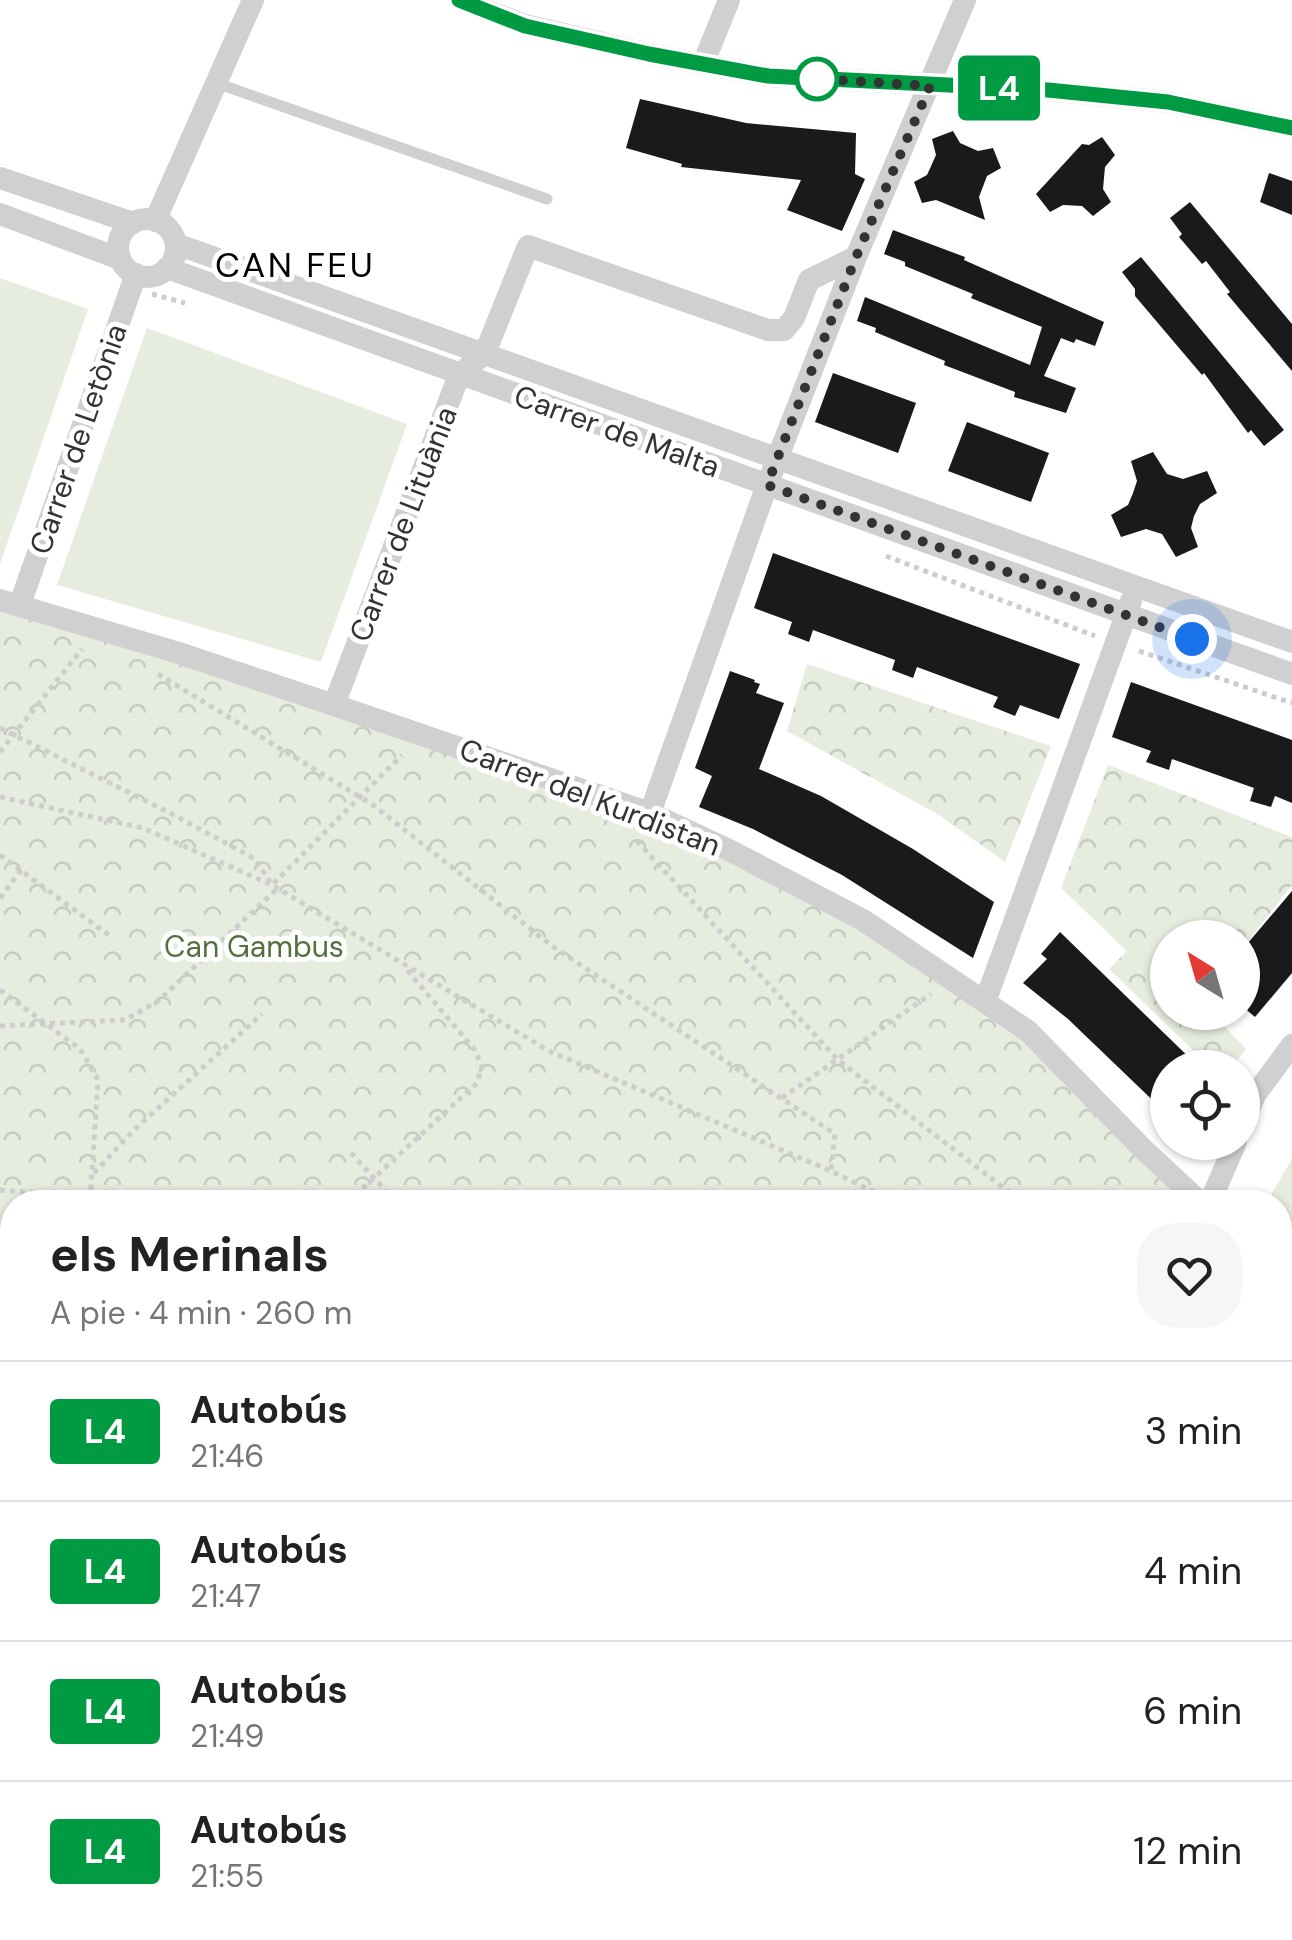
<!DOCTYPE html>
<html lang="es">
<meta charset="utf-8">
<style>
:root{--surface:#fff;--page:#f6f6f6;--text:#222;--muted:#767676;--line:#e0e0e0}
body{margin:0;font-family:"DM Sans",sans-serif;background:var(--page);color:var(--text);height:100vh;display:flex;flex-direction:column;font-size:38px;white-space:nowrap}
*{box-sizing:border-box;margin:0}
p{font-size:32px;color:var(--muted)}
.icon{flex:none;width:55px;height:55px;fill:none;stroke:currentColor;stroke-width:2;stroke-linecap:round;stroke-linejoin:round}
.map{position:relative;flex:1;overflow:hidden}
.drawer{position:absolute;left:0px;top:1190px;width:1292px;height:750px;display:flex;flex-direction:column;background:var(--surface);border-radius:40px 40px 0 0;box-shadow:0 2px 8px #0004}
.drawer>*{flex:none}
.badge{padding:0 20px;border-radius:8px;font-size:35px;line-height:65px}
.needle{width:65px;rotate:323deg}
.buttons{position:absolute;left:1150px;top:920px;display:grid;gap:20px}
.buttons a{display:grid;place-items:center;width:110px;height:110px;border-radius:50%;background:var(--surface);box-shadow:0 2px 8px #0004;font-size:50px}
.you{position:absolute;width:50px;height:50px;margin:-25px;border:8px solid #fff;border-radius:50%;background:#1a73e8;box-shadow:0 0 0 15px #1a73e833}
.map>.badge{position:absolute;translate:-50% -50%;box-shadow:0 0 0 5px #fff}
.round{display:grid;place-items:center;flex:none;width:105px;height:105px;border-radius:40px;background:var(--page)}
.summary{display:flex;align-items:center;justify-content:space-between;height:170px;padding:0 50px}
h1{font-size:48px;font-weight:700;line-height:75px}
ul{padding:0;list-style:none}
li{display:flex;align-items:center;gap:30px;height:140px;padding:0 50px;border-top:2px solid var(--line)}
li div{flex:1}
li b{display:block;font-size:38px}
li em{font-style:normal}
li .badge{min-width:110px;font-weight:700;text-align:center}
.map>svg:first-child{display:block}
.grass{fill:#e6ecde}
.park{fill:url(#park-crowns)}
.building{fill:#1a1a1a}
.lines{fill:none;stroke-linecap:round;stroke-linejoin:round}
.path{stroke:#cdcdcd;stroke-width:5;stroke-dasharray:5 5;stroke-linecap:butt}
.service{stroke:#d0d0d0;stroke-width:11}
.minor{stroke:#d0d0d0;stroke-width:22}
.tertiary{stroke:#d0d0d0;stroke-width:28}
.line-casing{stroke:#fff;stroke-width:22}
.line{stroke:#009a42;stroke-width:15}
.walk{stroke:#333;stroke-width:10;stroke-dasharray:0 18}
.stop-dot{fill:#fff;stroke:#009a42;stroke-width:5}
.labels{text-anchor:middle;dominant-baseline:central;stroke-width:10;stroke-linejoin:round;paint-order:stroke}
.street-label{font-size:30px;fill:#333;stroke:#fff}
.park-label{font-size:30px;fill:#566f3f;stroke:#fff}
.quarter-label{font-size:35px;letter-spacing:2.5px;fill:#000;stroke:#fff}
</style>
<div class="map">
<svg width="1292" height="1940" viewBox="0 0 1292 1940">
<defs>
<pattern id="park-crowns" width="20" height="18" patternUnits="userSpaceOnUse" patternTransform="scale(2.5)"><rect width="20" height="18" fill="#e6ecde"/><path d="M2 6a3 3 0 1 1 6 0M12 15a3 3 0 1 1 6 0" fill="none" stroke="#c6cbbf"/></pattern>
</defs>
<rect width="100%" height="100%" fill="#fff"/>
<g class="grass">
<path d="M0,278L88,309L0,564Z"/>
<path d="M147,328L407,424L321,662L57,585Z"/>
<path d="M1292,1159V1278L1280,1259V1202H1267Z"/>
<path d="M0,1367L12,1370V1666L0,1663Z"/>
<path d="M0,1789L12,1792V1928H68L63,1940H0Z"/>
<path d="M1280,1882L1292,1889V1940H1118V1928H1280Z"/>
<path d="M137,1928H1038L1039,1940H131Z"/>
</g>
<g class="park">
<path d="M0,600L731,851L1028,1031L1200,1202H12V1332L0,1329Z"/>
<path d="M807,664L1051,746L1005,862L939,815L787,731Z"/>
<path d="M1108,765L1292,837V885L1243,948L1242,938H1168V1012L1211,1013L1246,1049L1232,1067H1210L1109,969L1127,951L1061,888Z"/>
<path d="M1280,1320L1292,1338V1643L1280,1648Z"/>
</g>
<g class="building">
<path d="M640,99L746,123L856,133L855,174L865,179L842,231L787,210L801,180L681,167L682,164L626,148Z"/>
<path d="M953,131L960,143L978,151L993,148L1001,168L987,176L979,197L985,220L936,200L922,203L914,182L927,175L936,155L932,139Z"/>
<path d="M1102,137L1115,155L1105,167L1103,189L1111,202L1093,216L1082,206L1063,205L1050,212L1036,194L1082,144L1089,145Z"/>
<path d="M1269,173L1292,181V215L1260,202Z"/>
<path d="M1190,202L1292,324V371L1227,294L1230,292L1206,261L1202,264L1179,237L1182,234L1170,218Z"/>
<path d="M893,230L965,257L964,260L1104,322L1095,346L1076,339L1074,343L1061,338L1044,376L1076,388L1066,413L1014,397L1015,392L944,365L945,361L875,332L876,328L857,321L865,297L1030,365L1042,327L971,298L973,294L905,266V262L884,254Z"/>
<path d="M1141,257L1284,430L1264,446L1251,430L1248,433L1204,373L1202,375L1135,296V289L1122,272Z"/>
<path d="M833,373L916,403L898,453L815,422Z"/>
<path d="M967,422L1049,453L1031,502L948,471Z"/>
<path d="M1153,452L1167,474L1183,479L1207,471L1217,493L1200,504L1194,516L1191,528L1198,547L1176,557L1162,534L1146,529L1121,537L1111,515L1128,505L1133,493L1137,481L1131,461Z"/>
<path d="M773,553L1080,664L1059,719L1020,705L1015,716L993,707L998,697L917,667L913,678L892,670L895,660L813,630L809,642L788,634L792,622L754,608Z"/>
<path d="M730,671L755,680L754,682L760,684L756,693L784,703L759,769L821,796L913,849L994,902L973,958L842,875L753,829L699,807L712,776L695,768Z"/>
<path d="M1131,682L1292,740V803L1275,796L1271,807L1250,801L1254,788L1172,759L1169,770L1146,762L1151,751L1112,737Z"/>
<path d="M1292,891V973L1255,1017L1242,1006V950Z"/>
<path d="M1060,932L1200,1068H1168V1115L1068,1019L1023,983L1047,959L1041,954Z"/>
</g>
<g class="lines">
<g class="path">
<path d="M152,294L185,303"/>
<path d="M886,556L1095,636"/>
<path d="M1139,651L1292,703"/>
<path d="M158,674L373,805L552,946L835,1134L831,1171"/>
<path d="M0,728L172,814L255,859L272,885L402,755"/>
<path d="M0,752L82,649"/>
<path d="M0,797L143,828L272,885L549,1051L831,1171L895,1202"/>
<path d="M637,841L838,1060L1022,1202"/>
<path d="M0,855L110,936"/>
<path d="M0,898L21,870"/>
<path d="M0,990L80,1049L98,1080L90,1202"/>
<path d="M0,1026L125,1020L157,1002L277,889"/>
<path d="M782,1098L931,994"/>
<path d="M351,1153L396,1202"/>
<path d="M94,1173L134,1130L262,1014"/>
<path d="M0,1190L90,1197L116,1202"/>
<path d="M348,1202L477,1083L482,1067L475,1050L407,970"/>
</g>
<path class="service" d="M216,83L547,199"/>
<g class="minor">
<path d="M459,0L525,25L649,54L768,76L1047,90L1168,102L1292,128"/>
<path d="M703,64L729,0"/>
<path d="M0,178L133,223"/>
<path d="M0,214L120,259"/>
<circle cx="147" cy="248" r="29"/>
<path d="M155,221L253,0"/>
<path d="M176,244L1292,642"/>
<path d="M167,268L1292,674"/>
<path d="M0,600L179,653L334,705L650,813L731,851L863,920L1028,1031L1142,1148L1200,1202"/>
<path d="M20,604L136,274"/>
<path d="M334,705L459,375L485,353L528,246L768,330H784L794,318L809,280L856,257"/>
<path d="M650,813L767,485L856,257L965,0"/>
<path d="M985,1002L1131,601"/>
<path d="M1242,1126L1255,1095L1292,1045"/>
<path d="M1210,1202L1236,1142"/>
<path d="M1280,1320L1292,1338"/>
<path d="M0,1329L12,1332"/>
<path d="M1280,1810L1292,1817"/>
<path d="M1087,1928L1088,1940"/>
<path d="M96,1940L102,1928"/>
</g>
<g class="tertiary">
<path d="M1280,1648L1292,1643"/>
<path d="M1280,1684L1292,1679"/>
<path d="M0,1705L12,1707"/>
<path d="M0,1748L12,1750"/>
</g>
</g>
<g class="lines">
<g class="line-casing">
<path id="line" d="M459,0L525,26L649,54L768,76L1048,90L1168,102L1292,128"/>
</g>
<use href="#line" class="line"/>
<path class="walk" d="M817,79L803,78L930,86L856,257L767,485L1192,639"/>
</g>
<circle class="stop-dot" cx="817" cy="79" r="20"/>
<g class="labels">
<g class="street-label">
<text transform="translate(617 431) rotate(20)">Carrer de Malta</text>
<text transform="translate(78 439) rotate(-71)">Carrer de Letònia</text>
<text transform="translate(403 524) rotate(-69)">Carrer de Lituània</text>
<text transform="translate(590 797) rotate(21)">Carrer del Kurdistan</text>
</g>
<g class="park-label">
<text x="254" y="946">Can Gambus</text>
</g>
<g class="quarter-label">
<text x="295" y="265">CAN FEU</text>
</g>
</g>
</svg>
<div class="buttons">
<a><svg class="needle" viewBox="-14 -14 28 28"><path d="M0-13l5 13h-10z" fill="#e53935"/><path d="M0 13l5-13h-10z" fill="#767676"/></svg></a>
<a><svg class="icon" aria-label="locate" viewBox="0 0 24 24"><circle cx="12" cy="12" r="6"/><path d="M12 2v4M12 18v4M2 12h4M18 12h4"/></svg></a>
</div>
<div class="you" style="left:1192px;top:639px"></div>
<b class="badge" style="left:999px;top:88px;background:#009a42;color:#fff">L4</b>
<section class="drawer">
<div class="summary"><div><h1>els Merinals</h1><p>A pie · 4 min · 260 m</p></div><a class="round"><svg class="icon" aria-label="heart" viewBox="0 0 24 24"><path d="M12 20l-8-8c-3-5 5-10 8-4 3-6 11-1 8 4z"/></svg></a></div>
<ul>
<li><span class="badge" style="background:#009a42;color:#fff">L4</span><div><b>Autobús</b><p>21:46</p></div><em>3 min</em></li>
<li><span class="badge" style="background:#009a42;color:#fff">L4</span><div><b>Autobús</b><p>21:47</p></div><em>4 min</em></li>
<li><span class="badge" style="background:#009a42;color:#fff">L4</span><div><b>Autobús</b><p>21:49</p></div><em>6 min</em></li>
<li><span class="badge" style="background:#009a42;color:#fff">L4</span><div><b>Autobús</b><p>21:55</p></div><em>12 min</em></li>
</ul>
</section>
</div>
